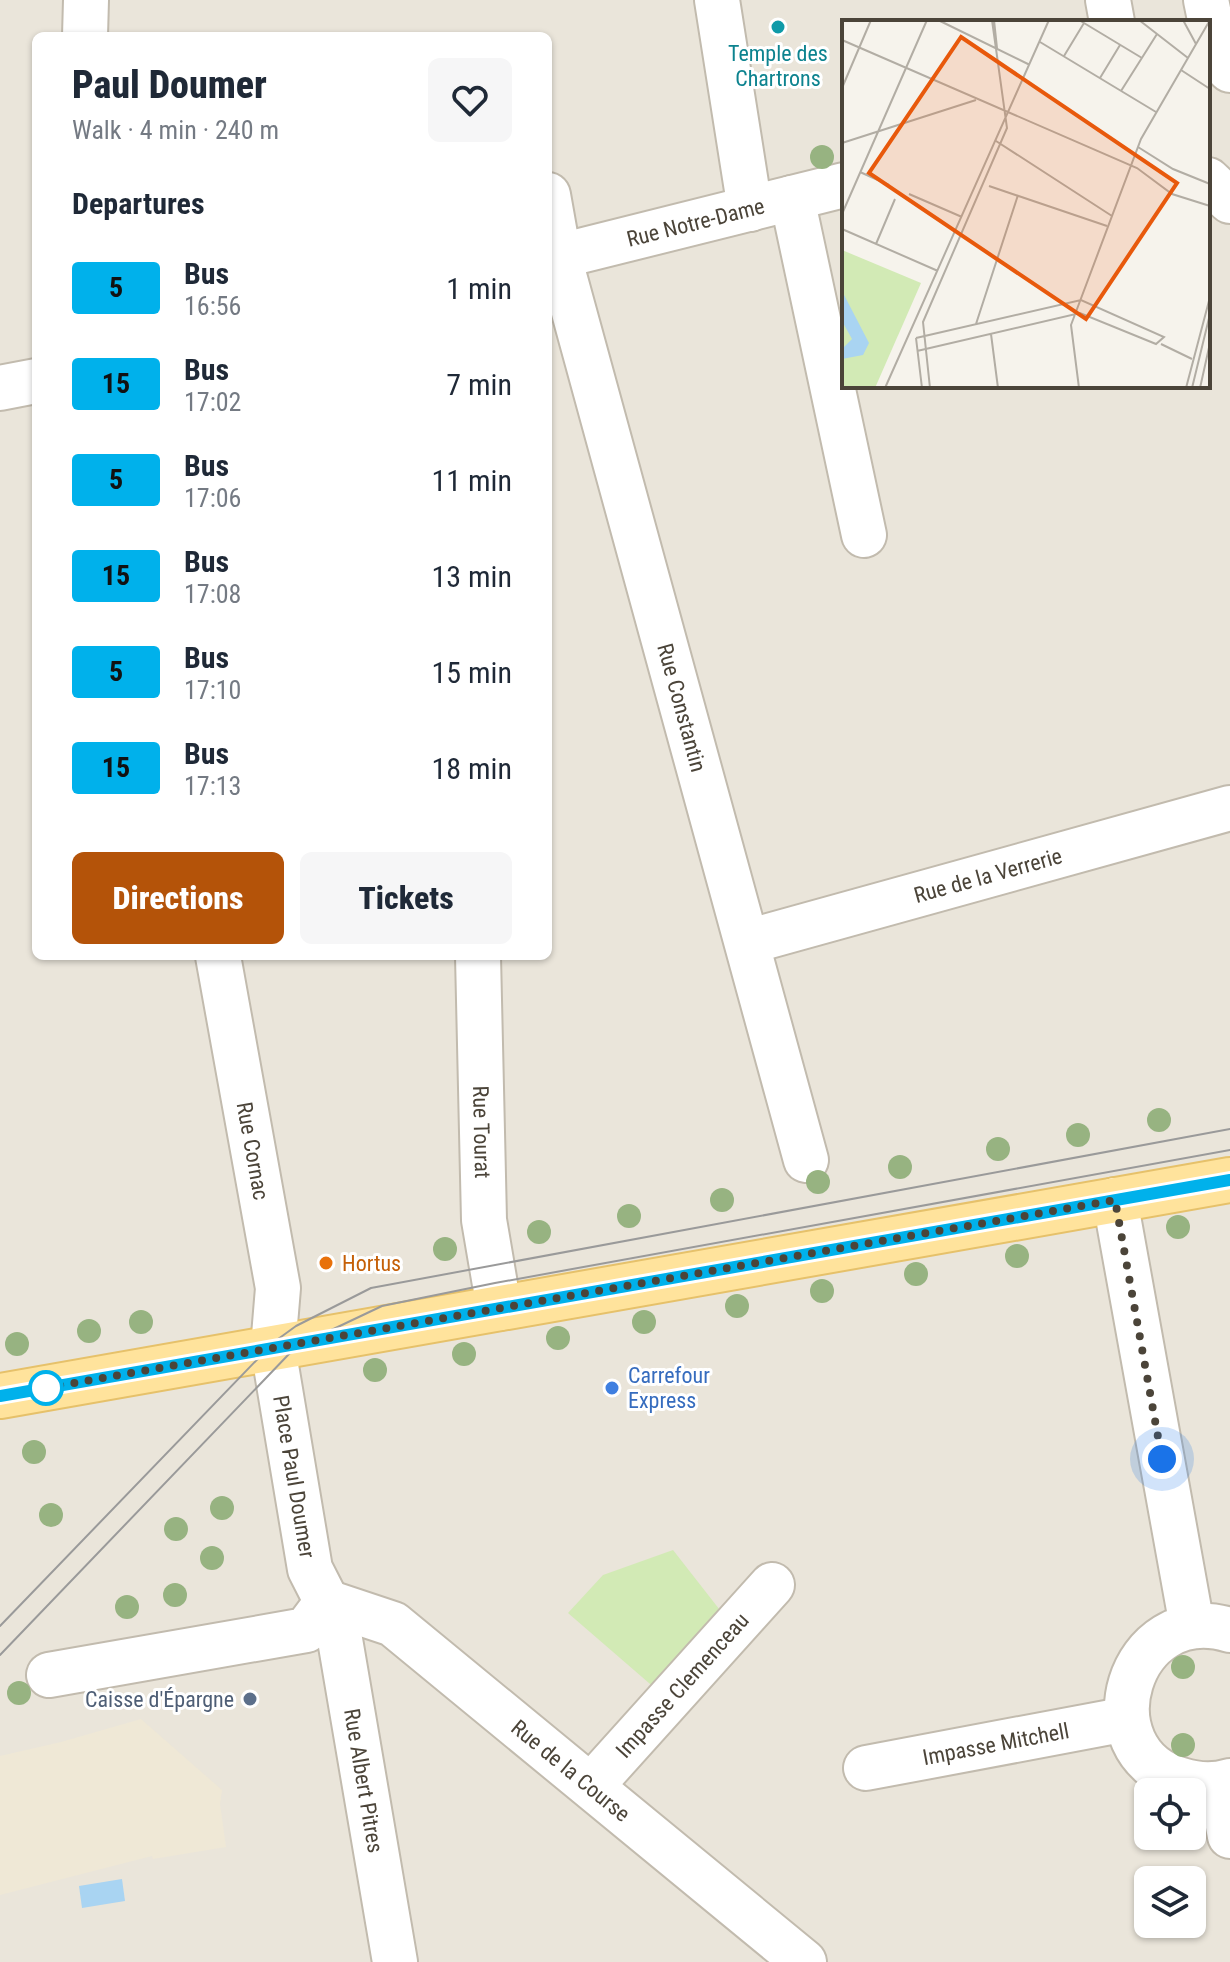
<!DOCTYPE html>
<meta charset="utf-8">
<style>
:root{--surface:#fff;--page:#f6f6f7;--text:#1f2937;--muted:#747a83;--accent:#b45309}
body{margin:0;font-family:"Roboto Condensed",sans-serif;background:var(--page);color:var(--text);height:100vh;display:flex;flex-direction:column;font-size:30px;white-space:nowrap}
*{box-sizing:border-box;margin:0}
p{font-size:26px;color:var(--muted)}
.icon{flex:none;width:44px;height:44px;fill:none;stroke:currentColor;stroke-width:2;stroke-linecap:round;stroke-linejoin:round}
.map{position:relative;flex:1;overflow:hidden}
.sheet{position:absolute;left:32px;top:32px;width:520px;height:928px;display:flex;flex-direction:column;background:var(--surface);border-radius:12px;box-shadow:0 2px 6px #0004}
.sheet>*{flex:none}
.badge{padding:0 16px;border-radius:6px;font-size:28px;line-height:52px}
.controls{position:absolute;left:1134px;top:1778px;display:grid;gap:16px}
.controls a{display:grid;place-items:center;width:72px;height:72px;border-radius:12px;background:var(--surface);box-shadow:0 2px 6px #0004;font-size:40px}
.you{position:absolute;width:40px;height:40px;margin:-20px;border:6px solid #fff;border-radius:50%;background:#1a73e8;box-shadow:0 0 0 12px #1a73e833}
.map>.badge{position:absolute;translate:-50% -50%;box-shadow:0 0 0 4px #fff}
h2{padding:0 40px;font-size:30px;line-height:72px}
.round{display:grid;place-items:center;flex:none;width:84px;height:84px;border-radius:12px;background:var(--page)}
.headline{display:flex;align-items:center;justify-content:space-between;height:136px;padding:0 40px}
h1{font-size:38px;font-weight:800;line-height:60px}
.primary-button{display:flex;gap:16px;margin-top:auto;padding:16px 40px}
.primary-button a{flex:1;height:92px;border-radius:12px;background:var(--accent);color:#fff;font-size:32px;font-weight:800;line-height:92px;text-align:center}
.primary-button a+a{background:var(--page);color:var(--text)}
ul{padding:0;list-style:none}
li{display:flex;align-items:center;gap:24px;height:96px;padding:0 40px}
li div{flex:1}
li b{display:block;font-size:30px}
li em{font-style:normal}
li .badge{min-width:88px;font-weight:700;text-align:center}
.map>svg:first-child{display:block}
.residential{fill:#eae5da;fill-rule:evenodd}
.education{fill:#efe8d6}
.green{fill:#d2eab5}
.water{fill:#a9d4f2}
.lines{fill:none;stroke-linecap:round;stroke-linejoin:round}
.minor-casing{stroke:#c2bbae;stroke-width:48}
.major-casing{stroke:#e6c16a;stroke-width:48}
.minor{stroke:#fff;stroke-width:44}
.major{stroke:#ffe39c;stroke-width:44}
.tram{stroke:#9a9a9a;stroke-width:2}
.tree{fill:#97b381}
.line-casing{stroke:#fff;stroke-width:18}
.line{stroke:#00b1eb;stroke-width:12}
.walk{stroke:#4b4439;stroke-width:8;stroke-dasharray:0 14.4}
.culture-dot{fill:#0f9aa8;stroke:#fff;stroke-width:3}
.food-dot{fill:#e8710a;stroke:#fff;stroke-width:3}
.stop-dot{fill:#fff;stroke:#00b1eb;stroke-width:4}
.shop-dot{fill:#3f7fe0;stroke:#fff;stroke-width:3}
.service-dot{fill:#5c6f8a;stroke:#fff;stroke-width:3}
.labels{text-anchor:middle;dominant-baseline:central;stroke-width:6;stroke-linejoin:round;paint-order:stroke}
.culture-label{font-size:22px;fill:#0d838f;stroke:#fff}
.street-label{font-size:22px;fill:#4b4439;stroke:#fff}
.food-label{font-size:22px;fill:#c56008;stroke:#fff;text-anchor:start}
.shop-label{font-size:22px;fill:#366cbe;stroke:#fff;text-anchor:start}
.service-label{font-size:22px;fill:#4e5e75;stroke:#fff;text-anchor:end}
.inset-road{fill:none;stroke:#b2ada4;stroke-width:2}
.view{fill:#e8590c;fill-opacity:0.15;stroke:#e8590c;stroke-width:4}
.inset-edge{fill:none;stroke:#4b4439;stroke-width:4}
</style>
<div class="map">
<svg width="1230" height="1962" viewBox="0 0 1230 1962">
<rect width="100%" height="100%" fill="#f6f3ec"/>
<path class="residential" d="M0,0H1230V1962H0ZM844,22H1208V386H844ZM36,36H548V956H36ZM1148,1792H1192V1836H1148ZM1148,1880H1192V1924H1148Z"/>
<path class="education" d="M141,1719L222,1790L220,1804L226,1847L153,1859L152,1856L0,1895V1756L61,1742Z"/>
<path class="green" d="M673,1550L723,1614L657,1690L568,1613L603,1575Z"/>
<path class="water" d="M122,1879L125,1901L82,1908L79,1886Z"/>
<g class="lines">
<g class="minor-casing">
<g id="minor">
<path d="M717,0L750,209"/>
<path d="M1108,0L1112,22"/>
<path d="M1206,0L1218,58L1230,70"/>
<path d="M85,36L86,0"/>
<path d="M1208,180L1230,201"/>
<path id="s1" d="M548,195L559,257L806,1160"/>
<path d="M792,198L864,535"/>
<path id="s2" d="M548,259L844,185"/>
<path d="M0,388L36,381"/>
<path id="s3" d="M747,942L1230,808"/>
<path id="s4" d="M218,956L278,1288L273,1348L310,1569L337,1622L395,1962"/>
<path id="s5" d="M478,956L484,1220L499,1308"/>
<path d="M1115,1200L1192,1626"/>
<path id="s6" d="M327,1602L393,1624L804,1962"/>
<path d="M1230,1630C1128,1599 1084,1752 1181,1780C1197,1785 1214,1786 1230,1781"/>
<path d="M49,1675L306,1630L327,1602"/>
<path id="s7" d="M866,1768L1127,1719"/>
<path d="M1220,1784L1230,1836"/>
<path id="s8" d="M591,1786L772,1585"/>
</g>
</g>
<g class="major-casing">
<path id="major" d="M0,1396L1230,1180"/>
</g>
<use href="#minor" class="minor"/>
<use href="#major" class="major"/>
<g class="tram">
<path d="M0,1626L274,1342L296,1326L371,1288L1230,1129"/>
<path d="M0,1655L289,1354L306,1342L382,1306L495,1283L1230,1150"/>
</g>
</g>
<g class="tree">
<circle cx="822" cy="157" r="12"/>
<circle cx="1159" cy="1120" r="12"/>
<circle cx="1078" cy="1135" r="12"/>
<circle cx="998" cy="1149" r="12"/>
<circle cx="900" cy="1167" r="12"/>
<circle cx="818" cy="1182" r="12"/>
<circle cx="722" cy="1200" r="12"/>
<circle cx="629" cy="1216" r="12"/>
<circle cx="1178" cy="1227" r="12"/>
<circle cx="539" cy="1232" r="12"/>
<circle cx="445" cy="1249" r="12"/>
<circle cx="1017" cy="1256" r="12"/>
<circle cx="916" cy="1274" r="12"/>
<circle cx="822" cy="1291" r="12"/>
<circle cx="737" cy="1306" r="12"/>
<circle cx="141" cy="1322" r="12"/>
<circle cx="644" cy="1322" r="12"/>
<circle cx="89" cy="1331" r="12"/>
<circle cx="558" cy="1338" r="12"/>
<circle cx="17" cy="1344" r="12"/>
<circle cx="464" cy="1354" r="12"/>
<circle cx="375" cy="1370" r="12"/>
<circle cx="34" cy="1452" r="12"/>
<circle cx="222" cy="1508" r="12"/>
<circle cx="51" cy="1515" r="12"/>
<circle cx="176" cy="1529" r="12"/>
<circle cx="212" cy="1558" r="12"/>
<circle cx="175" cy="1595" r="12"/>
<circle cx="127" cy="1607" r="12"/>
<circle cx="1183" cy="1667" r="12"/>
<circle cx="19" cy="1693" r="12"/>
<circle cx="1183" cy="1745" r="12"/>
</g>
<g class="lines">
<g class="line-casing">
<path id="line" d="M0,1396L1230,1180"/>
</g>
<use href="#line" class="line"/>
<path class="walk" d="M46,1388L1115,1200L1162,1459"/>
</g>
<circle class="culture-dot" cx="778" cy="27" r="8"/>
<circle class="food-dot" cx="326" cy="1263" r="8"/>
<circle class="stop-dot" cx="46" cy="1388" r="16"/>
<circle class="shop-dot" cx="612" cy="1388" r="8"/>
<circle class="service-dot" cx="250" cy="1699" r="8"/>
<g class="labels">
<g class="culture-label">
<text x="778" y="53">Temple des<tspan x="778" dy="25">Chartrons</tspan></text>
</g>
<g class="street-label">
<text stroke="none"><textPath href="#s2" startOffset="152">Rue Notre-Dame</textPath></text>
<text stroke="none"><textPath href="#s1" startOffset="530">Rue Constantin</textPath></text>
<text stroke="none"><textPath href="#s3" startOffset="250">Rue de la Verrerie</textPath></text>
<text stroke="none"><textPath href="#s5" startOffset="176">Rue Tourat</textPath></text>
<text stroke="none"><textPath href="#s4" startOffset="198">Rue Cornac</textPath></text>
<text stroke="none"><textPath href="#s4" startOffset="528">Place Paul Doumer</textPath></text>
<text stroke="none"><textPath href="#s8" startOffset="136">Impasse Clemenceau</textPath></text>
<text stroke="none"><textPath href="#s7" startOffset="132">Impasse Mitchell</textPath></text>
<text stroke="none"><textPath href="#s6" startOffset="300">Rue de la Course</textPath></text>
<text stroke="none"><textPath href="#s4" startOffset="842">Rue Albert Pitres</textPath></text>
</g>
<g class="food-label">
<text x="342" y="1263">Hortus</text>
</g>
<g class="shop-label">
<text x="628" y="1375">Carrefour<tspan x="628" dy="25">Express</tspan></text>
</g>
<g class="service-label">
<text x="234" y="1699">Caisse d'Épargne</text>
</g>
</g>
<g transform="translate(842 20)">
<rect width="368" height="368" fill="#f6f3ec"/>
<path d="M0,230L79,263L33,368H0Z" fill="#d2eab5"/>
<path d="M0,271L27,323L21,335L0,339V329L10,319L0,301Z" fill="#a9d4f2"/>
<path class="inset-road" d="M96,0L188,45M152,0L155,28M237,0L300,38M297,0L346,38M341,0L354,24M0,20L295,148L330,174L368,186M198,22L314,92M222,36L242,3M339,50L368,69M258,58L278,25M0,68L29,0M279,71L315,14M154,121L270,196M0,123L134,80M296,127L331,149L368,164M18,152L47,165M147,166L265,206M67,174L120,197M0,194L85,0M0,209L96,251M34,224L53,179M134,304L176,175M149,314L156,368M74,318L239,280L322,317L314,324L238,293L75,331M74,318L80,368M319,324L350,339M43,368L207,0M88,368L81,302L165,108L150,0M237,368L229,305L299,119L368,0M305,368L362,367M344,368L368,277M350,368L368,294M358,368L368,323"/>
<path class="view" d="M119,17L335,163L244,299L27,153Z"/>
<rect width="368" height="368" class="inset-edge"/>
</g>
</svg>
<div class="controls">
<a><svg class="icon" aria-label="locate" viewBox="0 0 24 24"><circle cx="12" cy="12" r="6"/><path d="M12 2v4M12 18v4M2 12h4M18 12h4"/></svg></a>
<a><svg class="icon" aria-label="layers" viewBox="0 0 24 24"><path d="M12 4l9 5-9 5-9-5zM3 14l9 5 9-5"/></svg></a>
</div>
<div class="you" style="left:1162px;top:1459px"></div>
<section class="sheet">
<div class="headline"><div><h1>Paul Doumer</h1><p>Walk · 4 min · 240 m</p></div><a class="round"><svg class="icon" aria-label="heart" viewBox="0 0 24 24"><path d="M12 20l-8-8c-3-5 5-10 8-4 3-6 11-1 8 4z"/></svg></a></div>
<h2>Departures</h2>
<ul>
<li><span class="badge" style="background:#00b1eb;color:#111">5</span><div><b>Bus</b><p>16:56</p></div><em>1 min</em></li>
<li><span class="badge" style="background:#00b1eb;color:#111">15</span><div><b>Bus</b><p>17:02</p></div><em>7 min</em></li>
<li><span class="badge" style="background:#00b1eb;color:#111">5</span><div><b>Bus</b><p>17:06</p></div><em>11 min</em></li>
<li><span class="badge" style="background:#00b1eb;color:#111">15</span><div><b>Bus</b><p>17:08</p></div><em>13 min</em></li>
<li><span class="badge" style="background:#00b1eb;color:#111">5</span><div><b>Bus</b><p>17:10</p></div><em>15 min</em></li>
<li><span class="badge" style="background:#00b1eb;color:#111">15</span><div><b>Bus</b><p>17:13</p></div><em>18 min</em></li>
</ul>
<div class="primary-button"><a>Directions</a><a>Tickets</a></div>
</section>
</div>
